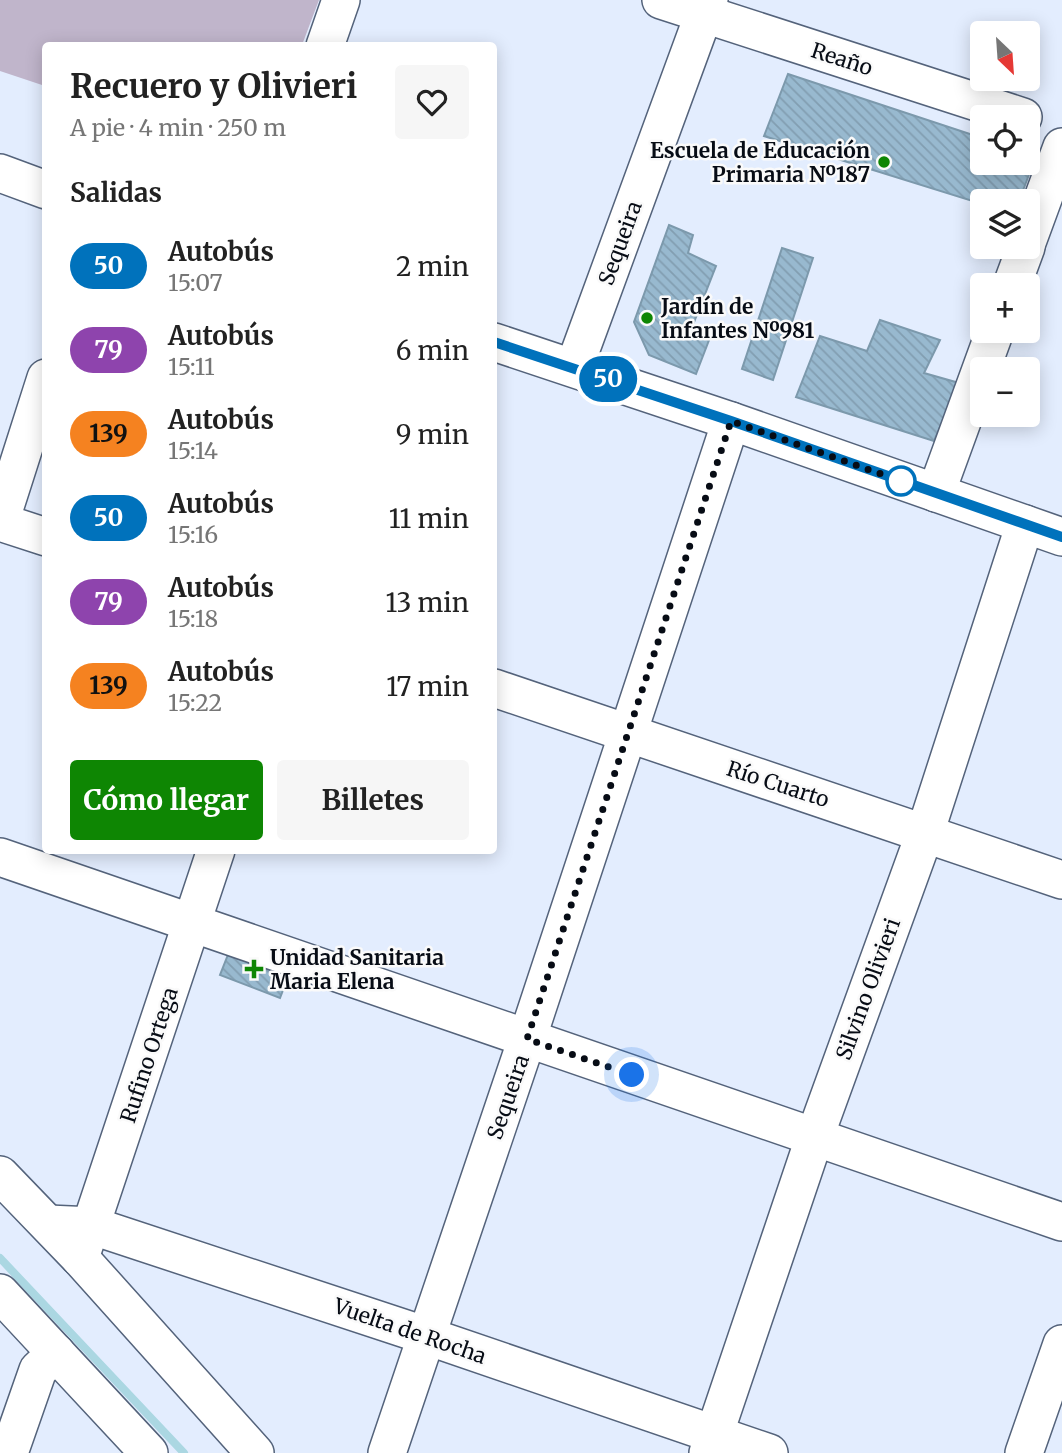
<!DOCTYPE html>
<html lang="es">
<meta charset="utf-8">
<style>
:root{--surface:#fff;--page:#f6f6f6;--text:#222;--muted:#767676;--accent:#0e8603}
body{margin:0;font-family:Merriweather,serif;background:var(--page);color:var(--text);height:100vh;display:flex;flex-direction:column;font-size:26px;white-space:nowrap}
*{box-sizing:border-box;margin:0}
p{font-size:23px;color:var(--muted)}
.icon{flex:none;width:38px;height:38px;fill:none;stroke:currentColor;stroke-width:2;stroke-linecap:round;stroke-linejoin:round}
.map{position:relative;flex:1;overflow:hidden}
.sheet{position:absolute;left:42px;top:42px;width:455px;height:812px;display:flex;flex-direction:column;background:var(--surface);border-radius:7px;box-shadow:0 4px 18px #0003}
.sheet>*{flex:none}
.badge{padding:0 14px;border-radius:23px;font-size:24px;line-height:46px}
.needle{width:46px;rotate:155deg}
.fabs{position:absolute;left:970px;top:21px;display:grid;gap:14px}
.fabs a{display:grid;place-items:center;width:70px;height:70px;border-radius:7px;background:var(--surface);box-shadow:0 4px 18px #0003;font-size:35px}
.you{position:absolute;width:35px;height:35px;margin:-18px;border:5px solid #fff;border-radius:50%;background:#1a73e8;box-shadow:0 0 0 10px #1a73e833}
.map>.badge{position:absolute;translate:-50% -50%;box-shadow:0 0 0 4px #fff}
h2{padding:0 28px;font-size:26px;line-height:63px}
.round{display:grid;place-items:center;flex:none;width:74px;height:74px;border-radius:7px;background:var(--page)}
.overview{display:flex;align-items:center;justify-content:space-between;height:119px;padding:0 28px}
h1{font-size:33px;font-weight:700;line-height:52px}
.button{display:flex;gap:14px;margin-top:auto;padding:14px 28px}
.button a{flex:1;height:80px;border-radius:7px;background:var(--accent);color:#fff;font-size:28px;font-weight:700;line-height:80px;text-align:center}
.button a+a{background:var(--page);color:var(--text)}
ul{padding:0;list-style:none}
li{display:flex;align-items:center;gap:21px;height:84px;padding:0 28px}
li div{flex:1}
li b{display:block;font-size:26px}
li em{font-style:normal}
li .badge{min-width:77px;font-weight:700;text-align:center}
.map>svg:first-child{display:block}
.pitch{fill:#c0b5cb}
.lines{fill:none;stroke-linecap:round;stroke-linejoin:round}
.stream{stroke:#abd7e2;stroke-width:8}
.building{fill:url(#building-back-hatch);stroke:#7c99ac;stroke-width:2}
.minor-casing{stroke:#54637b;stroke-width:40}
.minor{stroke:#fff;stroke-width:37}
.line-casing{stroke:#fff;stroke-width:16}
.line{stroke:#0072bc;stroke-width:10}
.walk{stroke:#070c15;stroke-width:7;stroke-dasharray:0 12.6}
.poi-dot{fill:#0e8603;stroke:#fafafa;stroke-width:2.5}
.stop-dot{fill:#fff;stroke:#0072bc;stroke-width:3.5}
.labels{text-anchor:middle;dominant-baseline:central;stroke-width:5;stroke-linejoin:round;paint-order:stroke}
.street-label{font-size:21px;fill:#070c15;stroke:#fafafa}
.poi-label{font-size:21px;font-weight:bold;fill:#070c15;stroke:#fafafa;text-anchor:start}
</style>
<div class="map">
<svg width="1062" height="1453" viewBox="0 0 1062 1453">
<defs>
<pattern id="building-back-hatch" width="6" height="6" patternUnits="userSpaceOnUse" patternTransform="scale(1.75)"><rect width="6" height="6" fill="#98b9cf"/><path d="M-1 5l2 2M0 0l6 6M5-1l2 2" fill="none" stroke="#829eb1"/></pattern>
</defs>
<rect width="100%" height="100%" fill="#e3edfe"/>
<path class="pitch" d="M0,0H319L302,45L46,46L45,86L0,71Z"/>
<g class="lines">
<path class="stream" d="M0,1258L184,1453"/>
</g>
<g class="building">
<path d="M788,74L982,138V163H1027V154L1036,156L1019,201H982V204L764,136Z"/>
<path d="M669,225L693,235L688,253L716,266L691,330L711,335L696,374L649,355L634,322Z"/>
<path d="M782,248L813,258L773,380L742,369Z"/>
<path d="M880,320L940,340L924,373L959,383L934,441L796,397L820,336L867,351Z"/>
<path d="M233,942L293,964L280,998L220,975Z"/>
</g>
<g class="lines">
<g class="minor-casing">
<g id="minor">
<path d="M661,0L1023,117"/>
<path d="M325,46L341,0"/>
<path d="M0,173L46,190"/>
<path d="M1027,242L1062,147"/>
<path d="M1012,285L1026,247"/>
<path d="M494,342L731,421L1062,537"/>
<path d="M574,368L709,0"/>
<path d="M936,493L995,331"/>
<path d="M0,522L46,378"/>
<path d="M0,522L46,537"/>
<path d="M494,688L1062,880"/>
<path d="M0,857L1062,1222"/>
<path d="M0,1175L80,1258L255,1453"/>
<path d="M48,1224L93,1226L427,1336L769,1453"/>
<path d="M80,1258L216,850"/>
<path d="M0,1293L149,1453"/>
<path d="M9,1453L38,1370L56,1353"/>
<path d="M387,1453L527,1039L731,421"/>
<path d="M708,1453L815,1136L925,833L1025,524"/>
<path d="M1024,1453L1062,1344"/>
</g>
</g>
<use href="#minor" class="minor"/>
</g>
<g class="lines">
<g class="line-casing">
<path id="line" d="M494,342L731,421L1062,537"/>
</g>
<use href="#line" class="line"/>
<path class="walk" d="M632,1075L527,1039L731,421L901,481"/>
</g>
<g class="poi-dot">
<circle cx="884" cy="162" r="7"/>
<circle cx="647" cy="318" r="7"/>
<path d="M250.5 958.5h7v7h7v7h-7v7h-7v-7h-7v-7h7z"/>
</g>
<circle class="stop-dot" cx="901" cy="481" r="14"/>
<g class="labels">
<g class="street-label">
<text transform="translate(842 59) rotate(18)">Reaño</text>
<text transform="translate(620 243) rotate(-70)">Sequeira</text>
<text transform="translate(778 784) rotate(18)">Río Cuarto</text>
<text transform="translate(868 989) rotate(-70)">Silvino Olivieri</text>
<text transform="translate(149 1055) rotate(-72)">Rufino Ortega</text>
<text transform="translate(508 1097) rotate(-71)">Sequeira</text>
<text transform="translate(410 1331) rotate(19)">Vuelta de Rocha</text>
</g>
<g class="poi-label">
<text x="870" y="150" text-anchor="end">Escuela de Educación<tspan x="870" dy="24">Primaria Nº187</tspan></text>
<text x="661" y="306">Jardín de<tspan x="661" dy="24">Infantes Nº981</tspan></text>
<text x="270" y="957">Unidad Sanitaria<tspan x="270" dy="24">Maria Elena</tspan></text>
</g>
</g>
</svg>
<div class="fabs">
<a><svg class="needle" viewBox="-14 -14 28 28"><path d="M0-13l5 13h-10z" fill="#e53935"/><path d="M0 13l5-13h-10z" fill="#767676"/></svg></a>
<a><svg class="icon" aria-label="locate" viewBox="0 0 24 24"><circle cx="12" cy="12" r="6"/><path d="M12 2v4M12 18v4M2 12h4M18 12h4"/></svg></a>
<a><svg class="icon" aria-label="layers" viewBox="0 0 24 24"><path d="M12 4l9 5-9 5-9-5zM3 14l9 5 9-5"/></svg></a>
<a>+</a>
<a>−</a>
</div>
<div class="you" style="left:632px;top:1075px"></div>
<b class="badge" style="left:608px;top:379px;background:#0072bc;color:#fff">50</b>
<section class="sheet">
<div class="overview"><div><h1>Recuero y Olivieri</h1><p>A pie · 4 min · 250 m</p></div><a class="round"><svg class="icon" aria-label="heart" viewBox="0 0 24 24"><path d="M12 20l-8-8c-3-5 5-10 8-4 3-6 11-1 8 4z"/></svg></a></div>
<h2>Salidas</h2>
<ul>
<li><span class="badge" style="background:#0072bc;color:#fff">50</span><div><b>Autobús</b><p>15:07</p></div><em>2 min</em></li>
<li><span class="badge" style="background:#8e44ad;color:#fff">79</span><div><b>Autobús</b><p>15:11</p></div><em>6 min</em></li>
<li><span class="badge" style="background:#f58220;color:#111">139</span><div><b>Autobús</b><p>15:14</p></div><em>9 min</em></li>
<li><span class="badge" style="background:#0072bc;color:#fff">50</span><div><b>Autobús</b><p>15:16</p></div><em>11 min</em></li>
<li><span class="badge" style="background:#8e44ad;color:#fff">79</span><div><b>Autobús</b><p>15:18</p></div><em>13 min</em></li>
<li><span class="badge" style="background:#f58220;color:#111">139</span><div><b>Autobús</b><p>15:22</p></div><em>17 min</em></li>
</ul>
<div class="button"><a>Cómo llegar</a><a>Billetes</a></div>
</section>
</div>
